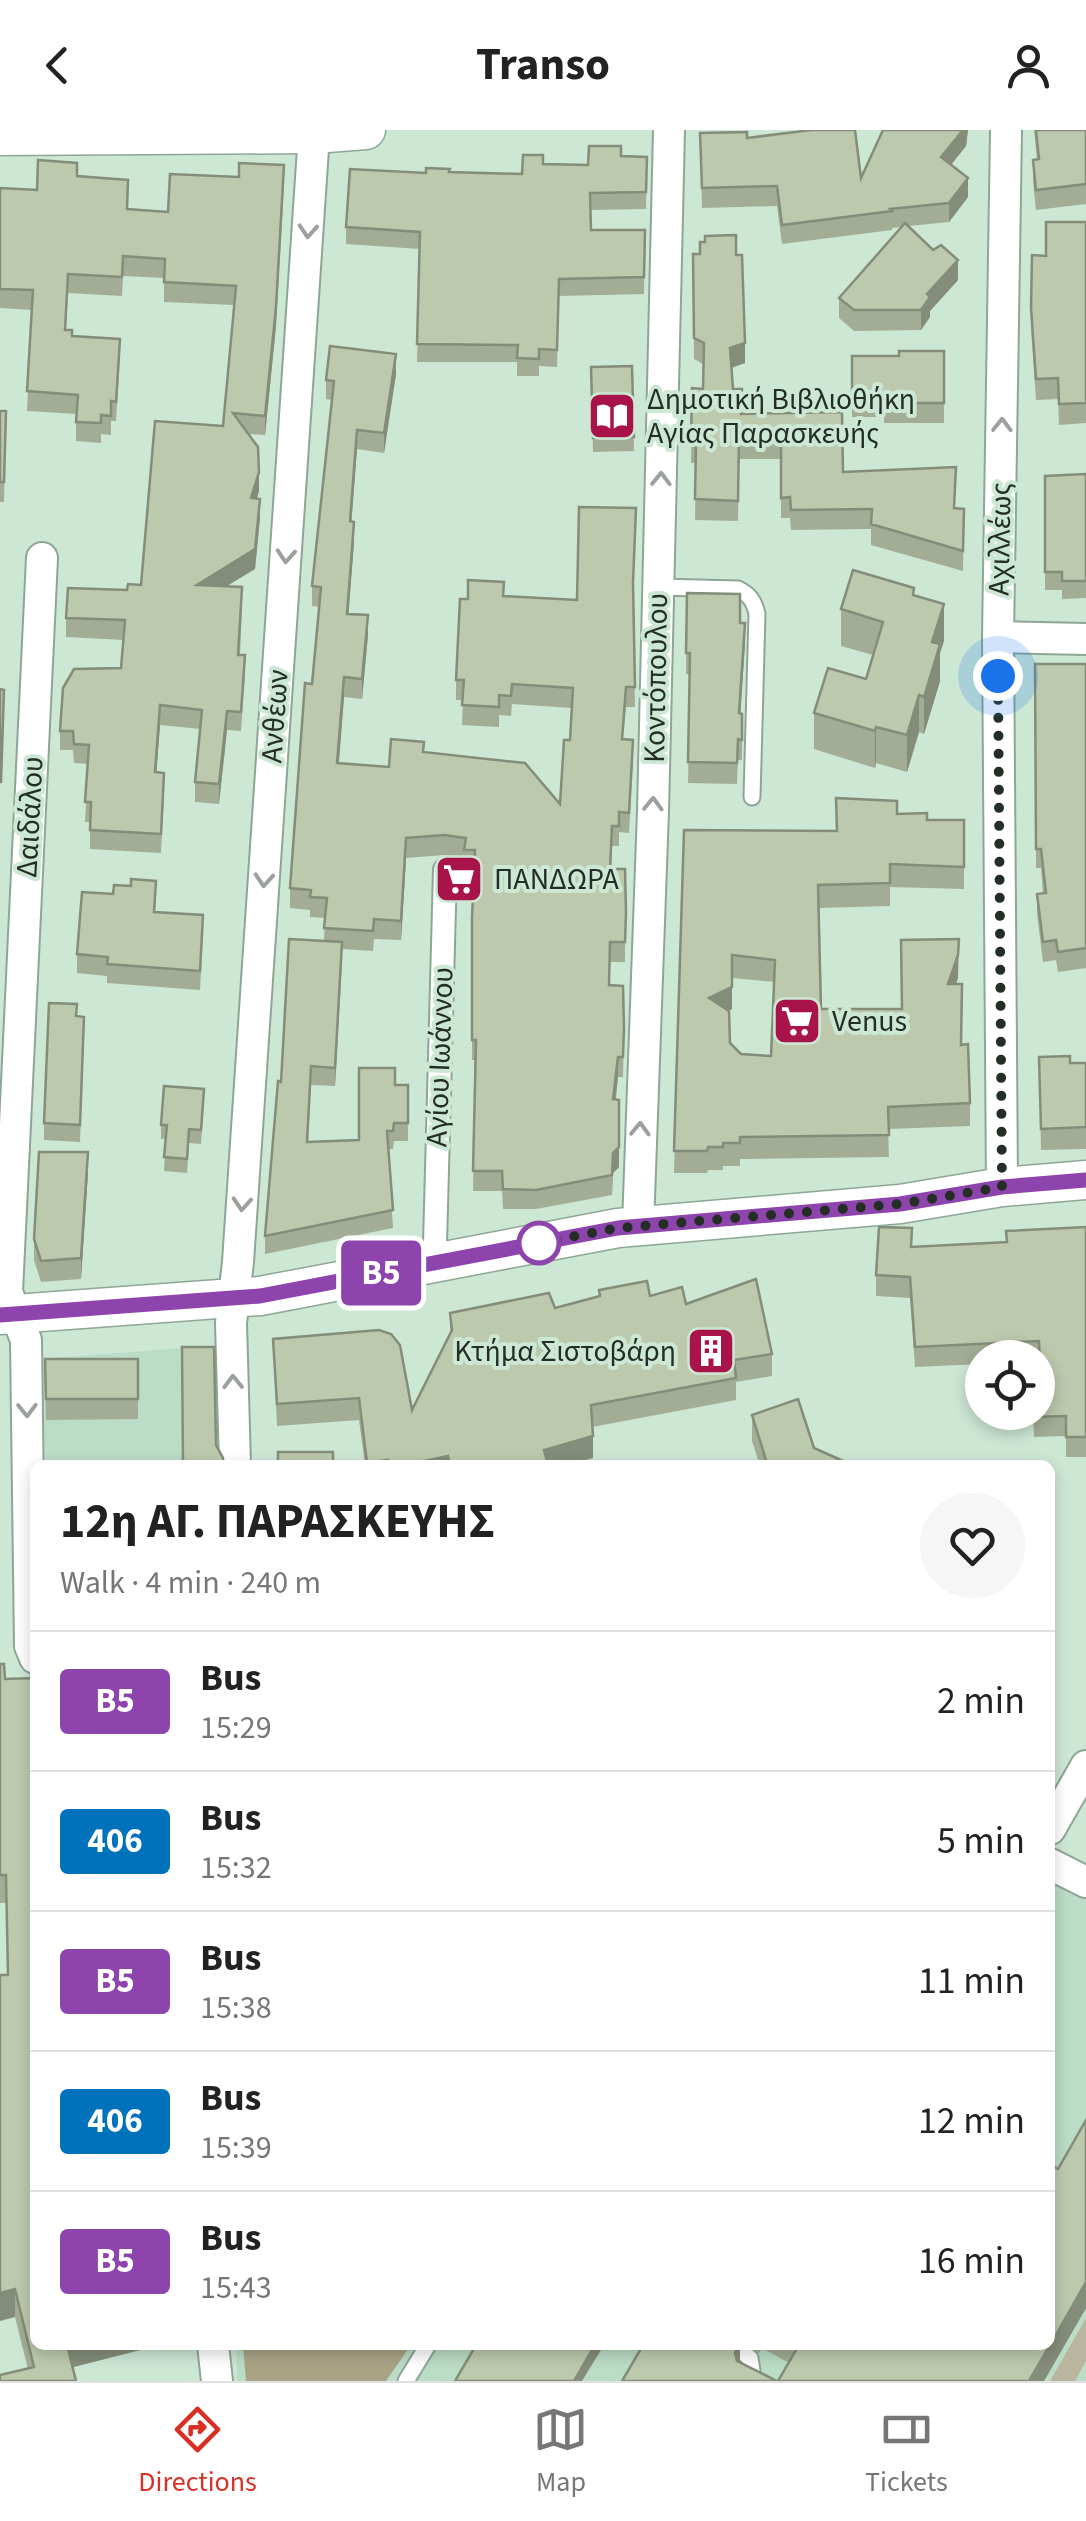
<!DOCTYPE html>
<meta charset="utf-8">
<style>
:root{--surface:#fff;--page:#f6f6f6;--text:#222;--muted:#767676;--line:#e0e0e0;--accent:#d93025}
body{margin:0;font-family:"Source Sans 3",sans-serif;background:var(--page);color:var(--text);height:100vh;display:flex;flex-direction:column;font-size:38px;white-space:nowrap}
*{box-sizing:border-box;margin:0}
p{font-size:32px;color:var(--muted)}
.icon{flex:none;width:55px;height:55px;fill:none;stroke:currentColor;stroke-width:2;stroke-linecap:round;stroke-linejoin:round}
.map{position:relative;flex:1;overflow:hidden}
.drawer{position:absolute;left:30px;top:1330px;width:1025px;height:890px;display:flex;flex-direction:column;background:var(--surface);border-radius:15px;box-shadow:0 5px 15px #0003}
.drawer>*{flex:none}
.badge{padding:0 20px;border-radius:8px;font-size:35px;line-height:65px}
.controls{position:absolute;left:965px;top:1210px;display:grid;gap:20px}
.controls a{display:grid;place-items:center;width:90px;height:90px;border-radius:50%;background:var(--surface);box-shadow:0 5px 15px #0003;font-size:50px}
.you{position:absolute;width:50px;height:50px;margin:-25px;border:8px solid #fff;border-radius:50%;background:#1a73e8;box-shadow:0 0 0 15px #1a73e833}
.map>.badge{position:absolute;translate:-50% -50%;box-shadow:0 0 0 5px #fff}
.round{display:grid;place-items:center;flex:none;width:105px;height:105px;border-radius:52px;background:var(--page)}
.headline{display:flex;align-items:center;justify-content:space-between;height:170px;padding:0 30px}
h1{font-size:48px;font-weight:700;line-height:75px}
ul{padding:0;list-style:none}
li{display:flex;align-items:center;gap:30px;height:140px;padding:0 30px;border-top:2px solid var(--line)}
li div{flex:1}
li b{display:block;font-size:38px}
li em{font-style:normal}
li .badge{min-width:110px;font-weight:700;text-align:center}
header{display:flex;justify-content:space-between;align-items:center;height:130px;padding:0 30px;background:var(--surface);font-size:45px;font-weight:700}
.tab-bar{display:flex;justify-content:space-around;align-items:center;height:140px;border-top:2px solid var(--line);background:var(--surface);font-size:28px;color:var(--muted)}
.tab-bar a{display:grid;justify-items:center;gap:5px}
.tab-bar .selected{color:var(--accent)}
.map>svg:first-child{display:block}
.built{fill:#bbdcc6}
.green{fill:#bab59e}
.forest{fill:#a9a386}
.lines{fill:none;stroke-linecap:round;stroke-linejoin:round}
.service-casing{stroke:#8da695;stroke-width:19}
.pedestrian-casing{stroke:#8da695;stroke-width:26}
.minor-casing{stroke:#8da695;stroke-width:34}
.tertiary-casing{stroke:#8da695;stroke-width:41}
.service{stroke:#fff;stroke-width:15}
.pedestrian{stroke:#fff;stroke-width:22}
.minor{stroke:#fff;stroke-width:30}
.tertiary{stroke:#fff;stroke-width:38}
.wall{fill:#a3ad95;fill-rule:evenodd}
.shaded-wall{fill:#848d79}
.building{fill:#bdc9ad;stroke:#848d79;stroke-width:2.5;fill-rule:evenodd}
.oneway{stroke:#9ca19e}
.line-casing{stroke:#fff;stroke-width:22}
.line{stroke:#8e44ad;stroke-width:15}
.walk{stroke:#242e27;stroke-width:10;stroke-dasharray:0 18}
.stop-dot{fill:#fff;stroke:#8e44ad;stroke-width:5}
.labels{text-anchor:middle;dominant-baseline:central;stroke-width:8;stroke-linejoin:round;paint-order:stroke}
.poi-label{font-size:30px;fill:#242e27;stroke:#cde7d5;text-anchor:start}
.street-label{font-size:30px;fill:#242e27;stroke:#cde7d5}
</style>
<header><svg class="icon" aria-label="back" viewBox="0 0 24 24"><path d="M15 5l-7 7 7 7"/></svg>Transo<svg class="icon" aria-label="person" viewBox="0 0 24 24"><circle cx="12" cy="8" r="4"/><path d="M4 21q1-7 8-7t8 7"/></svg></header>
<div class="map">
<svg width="1086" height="2251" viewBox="0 0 1086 2251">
<rect width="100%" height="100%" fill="#cde7d5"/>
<g class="built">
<path d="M221,1215L223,1335H46L41,1229Z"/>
<path d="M1050,1750L1086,1764V2251H237L236,2215H1050Z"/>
</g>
<path class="green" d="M1086,2188V2231L1075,2251H1050Z"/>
<path class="forest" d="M243,2215H411L386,2251H246Z"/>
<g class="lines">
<g class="service-casing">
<g id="service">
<path d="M658,457L738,459C750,465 754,471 757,484L752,667"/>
<path d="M733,2215L750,2228L752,2241L746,2251"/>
<path d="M406,2251L428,2215"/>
</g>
</g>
<g class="pedestrian-casing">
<path id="pedestrian" d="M435,1114L445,740"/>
</g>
<g class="minor-casing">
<g id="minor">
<path d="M998,507L1086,509"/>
<path d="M1002,1057L998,507L1006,0"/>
<path d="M638,1096L653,681L669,0"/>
<path d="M235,1335L231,1193L238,1132L314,4"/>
<path d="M35,1528L30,1516L26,1210L7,1162L42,428"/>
<path d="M1050,1699L1086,1636"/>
<path d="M1050,1734L1086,1752"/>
<path d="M213,2215L217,2251"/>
</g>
</g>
<g class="tertiary-casing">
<g id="tertiary">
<path d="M0,6L314,4L366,0"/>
<path d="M0,1185L260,1166L618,1098L900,1074L1002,1057L1086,1050"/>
</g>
</g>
<use href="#service" class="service"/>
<use href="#pedestrian" class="pedestrian"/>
<use href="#minor" class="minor"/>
<use href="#tertiary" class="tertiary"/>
</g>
<g class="wall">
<path d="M968,0L966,16L951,35L968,67L949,92L909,96L958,150L930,181V187L921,200L854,201L839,188V168L901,97L892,98V100L782,114L777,76L702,78L700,3L747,8L861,48Z"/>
<path d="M1034,0H1086V74L1036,80L1033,51V30H1037Z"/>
<path d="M621,26L647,27L646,79L590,80L591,100H645L644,164L559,166L557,237L539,236V246H517V232H417L420,119L346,114V97L426,43L449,42L522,44L543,34L588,35Z"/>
<path d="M77,46L128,79L168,82L284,54L276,196L265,305L249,304L259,361L257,369L260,388L255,439L226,456L242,477L240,525L245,545L241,601L227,600L219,674L195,672V652L201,599L160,595L156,642L164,663L161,723L90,719V692H85L88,634L74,633L73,620H60V601L121,538L124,510L66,507V488L141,455L223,296L234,175L164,172V148L123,146L122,166L68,163L66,200L72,206L120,228L116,291H111V305L101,304V313L76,311V284L27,281L32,180L0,178V58L37,60Z"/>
<path d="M1086,92V293L1059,295L1058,269L1036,270L1031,198L1032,125L1046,126Z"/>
<path d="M693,124L745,233L732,238L733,259L741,284L843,342L955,378L964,379L963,441L871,415V399L791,400L790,388H781V329H739L738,391L695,390L696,333H691L692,258L703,259V234L694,229Z"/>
<path d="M944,221V293H884V287H852V226H899Z"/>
<path d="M632,236L634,321L593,322L591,237Z"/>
<path d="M396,244L384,323L357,319L351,391L354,412L348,484L368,505L362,569L344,567L339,633L389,637L424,622L560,674L570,610L572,578L512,574L511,586L499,585V597L462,595L463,570H456V550L468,469L504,466L577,470L636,398L633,467L635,577H626L623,609L633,630L629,703L619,702V716H612L611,739H625V832H610L609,855L624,898L623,947H618L616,969L619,1037L613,1043L612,1065L536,1079H503L502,1061H473L475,930H472V788L475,740H464V727L444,725L406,728L401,810L374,809L373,821L342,819L335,956L311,955L308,1012L359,1010L395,955H408V1011H394L393,1019H388L393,1098L265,1124V1106L281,952L324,811L325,788L310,787V780L290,778V758L319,477L312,476V456L332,270L326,269V250Z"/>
<path d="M0,281H6L4,372H0Z"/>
<path d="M1086,344V468L1062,469V460H1045V346Z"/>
<path d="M687,463L740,493L745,513L740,583L742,584V630H738L737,654L688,653L690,544H686Z"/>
<path d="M914,465L944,511L940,523V551L924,604L919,602L907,642L876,633L875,638L814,619V583L866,549L873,525L841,516V479Z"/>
<path d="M1035,534H1086V838L1058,842L1056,830L1043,832L1037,784V764H1043L1041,738H1036Z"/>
<path d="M897,684L927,690H964V759L890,757V776L819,778L821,879H902L958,848L956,854L961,915L970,973V996L888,999L889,1027L740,1029V1036H723V1040H708L707,1043H674L684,700L836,701ZM732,848L774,852L771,926L741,924L730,913L728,881L732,879Z"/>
<path d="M131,756L156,770L155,782L203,804L200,860L107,853V846L77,843V824L113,764Z"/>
<path d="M77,886L84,904L80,1012L44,1010V993Z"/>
<path d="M1039,927L1070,933H1086V1019L1041,1020Z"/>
<path d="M204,973L201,1014L189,1013L187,1043L164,1041L166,1009H161V995Z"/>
<path d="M88,1042L81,1149L41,1152L34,1130V1109Z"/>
<path d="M1086,1097V1327H1066V1306L1034,1307L1033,1282L1040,1257L1039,1231H1038V1228H982V1234L915,1237L910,1168L876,1166V1145L912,1117L1006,1112Z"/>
<path d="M599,1160L650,1166L686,1174L772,1224V1246L736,1252V1270L592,1297L593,1328L568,1335H365L359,1290L277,1296L273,1209L412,1280L450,1203V1183L555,1178L599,1167Z"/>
<path d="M45,1229H138V1289L46,1290Z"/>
<path d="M752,1285L814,1318L759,1333L752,1311Z"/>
<path d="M0,1534L5,1549L35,1548V2215H140V2220L72,2237L28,2239L15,2187L6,1773H0Z"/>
<path d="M1086,1990V2178L1044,2251L789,2233L762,2218L759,2223L750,2215H1050L1058,2039Z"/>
</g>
<g class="shaded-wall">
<path d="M963,0H968L966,16L941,47V27Z"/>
<path d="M284,35L276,196L265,305V286Z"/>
<path d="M968,48V67L949,92V73Z"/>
<path d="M958,130V150L930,181V187L921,200V180L927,164Z"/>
<path d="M745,213V233L730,238V218Z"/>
<path d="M396,224V244L384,323V303Z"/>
<path d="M357,300V319L350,411V391Z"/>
<path d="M259,342V361L251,387V368Z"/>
<path d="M260,369V388L255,439L197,474V455Z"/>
<path d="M354,392V412L347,503V484Z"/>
<path d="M944,474V511L940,523V551L924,604V567L932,512Z"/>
<path d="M368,485V505L362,569V549Z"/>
<path d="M745,493V513L739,604V583Z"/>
<path d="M344,547V567L337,653V633Z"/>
<path d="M919,565V602L907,642V605Z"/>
<path d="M160,575V595L155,662V642Z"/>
<path d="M227,581V600L219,674V654Z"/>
<path d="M876,597V633L875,638V601Z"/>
<path d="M406,708V728L401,810V791Z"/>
<path d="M959,809L958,848L948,877V854Z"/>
<path d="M342,812V830L335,956V938Z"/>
<path d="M732,857V879L709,890V868Z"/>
<path d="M618,927V947L613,989V969Z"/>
<path d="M619,970V1037L613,1043L612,1065L613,1023Z"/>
<path d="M88,1022V1042L81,1149V1128Z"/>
<path d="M593,1306V1328L568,1335H544V1320Z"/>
<path d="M448,1326V1335H406Z"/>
<path d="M1086,2152V2178L1044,2251H1029Z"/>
<path d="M15,2159V2187L0,2191V2163Z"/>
<path d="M66,2215H140V2220L66,2239Z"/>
<path d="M595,2215H604L582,2251H574Z"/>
<path d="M737,2215H740V2234L735,2250V2223Z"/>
</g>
<g class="building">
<path d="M811,0H855L861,48L883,0H963L941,27L968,48L949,73L890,79L892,81L782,95L777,56L702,58L700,3L747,2V8Z"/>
<path d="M1036,0H1086V54L1036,60L1033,30L1039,29Z"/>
<path d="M589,16H621V26L647,27L646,62L590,63L591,100H645L644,147L559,149L557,220L539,219V229L517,228L518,215L417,214L420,102L346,97L350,39L426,43V38L450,39L449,42L522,44L523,25H543V34L588,35Z"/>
<path d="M38,30L77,33V46L128,50L127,79L168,82L170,44L239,47V33L284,35L276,177L265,286L233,283L258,317L259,342L251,368L260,369L255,419L197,455L242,457L238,525H245L241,582L227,581L219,654L195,652L202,580L160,575L155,642L164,643L161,704L90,700L91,672H85L89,615L74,614L73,601H60L63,558L74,539L121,538L125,490L66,488L68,458L127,460L128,454L141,455L155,291L223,296L236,156L164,152L165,129L123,126L122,147L68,144L65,200H72V206L120,209L116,272L111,271V286L101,285V293L76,292L78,265L27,261L33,160L0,159V58L37,60Z"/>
<path d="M1046,92H1086V273L1059,274L1058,248L1036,249L1031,178L1032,125L1046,126Z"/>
<path d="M905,93L933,120L941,115L958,130L927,164L930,167L921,180H854L839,168Z"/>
<path d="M736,105V125H742L745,213L730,218L733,259H742L741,284L842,282L843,342L956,337L954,378L964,379L963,421L871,394L872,379L791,380L790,367L781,368V309L739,308L738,371L695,369L696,313L691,312L692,258L703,259L704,213L694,208L693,124H700V112H705V106Z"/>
<path d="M330,216L396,224L384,303L357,300L350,391L354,392L347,484L368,485L362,549L344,547L337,633L389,637L391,609L424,612L423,622L525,633L560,674L564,610H570L573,558L512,554L511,566L499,565V577L462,575L464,550H456L460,469H468V450L504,452L503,466L577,470L579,377L636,378L633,453L635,557H626L622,609L633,610L629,683L619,682V696H612L610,739H625L626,783L625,812H610L609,855L623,856L624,898L623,927H618L613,969L619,970V1017L613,1023L612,1045L536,1060L503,1059L502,1041H473L476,910H472V788L475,720H464L466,708L444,705L406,708L401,791L374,789L373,801L324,798L327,768L310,767L311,760L290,758L305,553L312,554L321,457L312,456L334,251L326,250Z"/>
<path d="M899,221H944V273H884V267H852V226H899Z"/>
<path d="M632,236L634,307L593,308L591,237Z"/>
<path d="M0,281H6L4,352H0Z"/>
<path d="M1086,344V451H1062V442H1045V346Z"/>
<path d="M853,440L914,458L913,465L944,474L932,512L940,514L924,567L919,565L907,605L876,597L875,601L814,583L828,538L866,549L883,492L841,479Z"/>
<path d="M687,463L740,464V493H745L739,583L742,584V610L738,609L737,633L688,632L690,523H686Z"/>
<path d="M1035,534H1086V818L1058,822L1056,810L1043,812L1037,764L1046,763L1041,719H1036Z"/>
<path d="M0,559L4,560L1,652H0Z"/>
<path d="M836,668L897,671V684L927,683V690H964V737L890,734V753L818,755L821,879H902L901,810L959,809L958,825L948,854H962L961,915L968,914L970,973L888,977L889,1005L740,1007V1013H723V1017H708L707,1021H674L684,700L837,701ZM732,825L775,830L771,926L741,924L730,913L729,881L709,868L732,857Z"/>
<path d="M131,749L156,751L154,782L203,785L200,841L107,834L108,827L77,824L82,762L113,764L114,755L131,756Z"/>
<path d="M289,809L342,812L335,938L311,936L307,1012L359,1010V938H395V955H408V993H394L393,1001H387L393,1080L265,1106L278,951L281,952Z"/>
<path d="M49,873L77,874L76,886L84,887L80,995L44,993Z"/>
<path d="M1070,926V933H1086V997L1041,999L1039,927Z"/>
<path d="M164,956L204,959L201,1000L189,999L187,1029L164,1027L167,995H161Z"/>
<path d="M39,1022H88L81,1128L41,1131L34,1109Z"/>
<path d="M879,1097L912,1098L911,1117L1007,1112L1006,1101L1086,1097V1307H1066V1286L1034,1287V1282H1038V1257H1041L1039,1211L915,1217L910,1147L876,1145Z"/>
<path d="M756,1149L772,1224L734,1230L736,1248L591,1275L593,1306L544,1320L548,1335H450L448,1326L406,1335H390L388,1330L367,1333L359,1268L277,1274L273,1209L379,1200L391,1204L400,1215L412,1280L452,1200L450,1183L549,1163L555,1178L600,1166L599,1160L647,1151L650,1166L682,1157L686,1174Z"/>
<path d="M182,1217H214L216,1315L223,1328V1335H183Z"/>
<path d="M45,1229H138V1269H46Z"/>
<path d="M798,1269L814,1318L852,1335H755L766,1330L752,1285Z"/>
<rect x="278" y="1322" width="55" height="13"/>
<path d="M0,1534H4L5,1549L35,1548V2215H67L76,2251H0V2245L34,2237L15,2159L0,2163V1845H8L6,1745H0Z"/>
<path d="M1086,1990V2152L1050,2215V2034L1058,2039Z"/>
<path d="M476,2215H595L574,2251H455Z"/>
<path d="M643,2215H737L735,2223L737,2231L777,2251H622Z"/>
<path d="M799,2215H1050L1029,2251H778Z"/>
</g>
<defs><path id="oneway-chevron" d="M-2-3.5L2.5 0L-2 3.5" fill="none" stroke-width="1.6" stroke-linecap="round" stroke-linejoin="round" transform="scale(2.5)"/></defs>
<g class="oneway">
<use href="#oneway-chevron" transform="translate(308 101) rotate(94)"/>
<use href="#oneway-chevron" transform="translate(1002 295) rotate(-89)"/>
<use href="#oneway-chevron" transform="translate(661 349) rotate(-89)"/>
<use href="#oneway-chevron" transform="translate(286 426) rotate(94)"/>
<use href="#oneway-chevron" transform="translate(653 674) rotate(-88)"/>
<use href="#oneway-chevron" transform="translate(264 750) rotate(94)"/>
<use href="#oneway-chevron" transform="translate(640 999) rotate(-88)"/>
<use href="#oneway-chevron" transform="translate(242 1074) rotate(94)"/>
<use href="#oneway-chevron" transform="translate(233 1252) rotate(-91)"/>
<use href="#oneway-chevron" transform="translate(27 1280) rotate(89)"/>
</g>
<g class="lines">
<g class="line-casing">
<path id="line" d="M0,1185L260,1166L618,1098L900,1074L1002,1057L1086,1050"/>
</g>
<use href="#line" class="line"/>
<path class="walk" d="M539,1113L618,1098L900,1074L1002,1057L998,546"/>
</g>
<defs>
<g id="library-square" transform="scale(2.5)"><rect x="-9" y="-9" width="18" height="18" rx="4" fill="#a81349" stroke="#cde7d5"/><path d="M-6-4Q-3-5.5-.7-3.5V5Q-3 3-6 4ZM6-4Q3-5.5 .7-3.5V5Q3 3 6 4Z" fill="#fff"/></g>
<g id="supermarket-square" transform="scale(2.5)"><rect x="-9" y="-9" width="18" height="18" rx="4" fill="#a81349" stroke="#cde7d5"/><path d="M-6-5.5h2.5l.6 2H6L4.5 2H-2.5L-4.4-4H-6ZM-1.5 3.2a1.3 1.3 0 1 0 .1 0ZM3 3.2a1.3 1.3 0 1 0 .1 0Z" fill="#fff"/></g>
<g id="building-square" transform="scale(2.5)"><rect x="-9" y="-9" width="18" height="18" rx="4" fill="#a81349" stroke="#cde7d5"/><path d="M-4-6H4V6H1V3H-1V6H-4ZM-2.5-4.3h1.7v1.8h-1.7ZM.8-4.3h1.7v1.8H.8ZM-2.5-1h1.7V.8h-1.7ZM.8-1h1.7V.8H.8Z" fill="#fff"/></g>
</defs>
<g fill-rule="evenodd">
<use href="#library-square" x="612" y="286"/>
<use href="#supermarket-square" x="459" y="749"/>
<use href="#supermarket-square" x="797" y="891"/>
<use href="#building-square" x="711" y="1221"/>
</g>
<circle class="stop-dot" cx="539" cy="1113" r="20"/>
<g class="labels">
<g class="poi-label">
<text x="647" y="269">Δημοτική Βιβλιοθήκη<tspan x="647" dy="34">Αγίας Παρασκευής</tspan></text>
<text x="494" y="749">ΠΑΝΔΩΡΑ</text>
<text x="832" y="891">Venus</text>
<text x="676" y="1221" text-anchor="end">Κτήμα Σιστοβάρη</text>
</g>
<g class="street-label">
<text transform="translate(1000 409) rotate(-89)">Αχιλλέως</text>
<text transform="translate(656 548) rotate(-89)">Κοντόπουλου</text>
<text transform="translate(275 586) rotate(-86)">Ανθέων</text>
<text transform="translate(30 687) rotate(-87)">Δαιδάλου</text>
<text transform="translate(440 927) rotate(-88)">Αγίου Ιωάννου</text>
</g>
</g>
</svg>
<div class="controls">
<a><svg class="icon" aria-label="locate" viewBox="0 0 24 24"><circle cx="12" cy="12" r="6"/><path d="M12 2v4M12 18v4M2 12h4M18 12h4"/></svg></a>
</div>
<div class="you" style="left:998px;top:546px"></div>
<b class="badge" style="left:381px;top:1143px;background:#8e44ad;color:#fff">Β5</b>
<section class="drawer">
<div class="headline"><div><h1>12η ΑΓ. ΠΑΡΑΣΚΕΥΗΣ</h1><p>Walk · 4 min · 240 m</p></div><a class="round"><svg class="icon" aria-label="heart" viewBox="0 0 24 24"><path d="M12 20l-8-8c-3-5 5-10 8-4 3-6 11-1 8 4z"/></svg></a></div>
<ul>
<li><span class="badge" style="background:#8e44ad;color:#fff">Β5</span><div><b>Bus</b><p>15:29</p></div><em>2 min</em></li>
<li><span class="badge" style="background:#0072bc;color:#fff">406</span><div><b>Bus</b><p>15:32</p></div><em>5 min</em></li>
<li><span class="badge" style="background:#8e44ad;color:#fff">Β5</span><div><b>Bus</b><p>15:38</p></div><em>11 min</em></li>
<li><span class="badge" style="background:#0072bc;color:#fff">406</span><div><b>Bus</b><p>15:39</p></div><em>12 min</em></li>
<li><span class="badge" style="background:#8e44ad;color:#fff">Β5</span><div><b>Bus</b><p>15:43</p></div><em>16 min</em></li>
</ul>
</section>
</div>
<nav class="tab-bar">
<a class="selected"><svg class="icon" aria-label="directions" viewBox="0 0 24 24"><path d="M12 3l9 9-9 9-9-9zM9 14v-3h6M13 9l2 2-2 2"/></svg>Directions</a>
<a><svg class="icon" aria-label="map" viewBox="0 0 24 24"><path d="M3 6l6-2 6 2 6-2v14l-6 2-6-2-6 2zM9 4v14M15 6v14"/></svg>Map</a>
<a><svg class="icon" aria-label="tickets" viewBox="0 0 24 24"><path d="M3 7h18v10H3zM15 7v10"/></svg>Tickets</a>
</nav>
